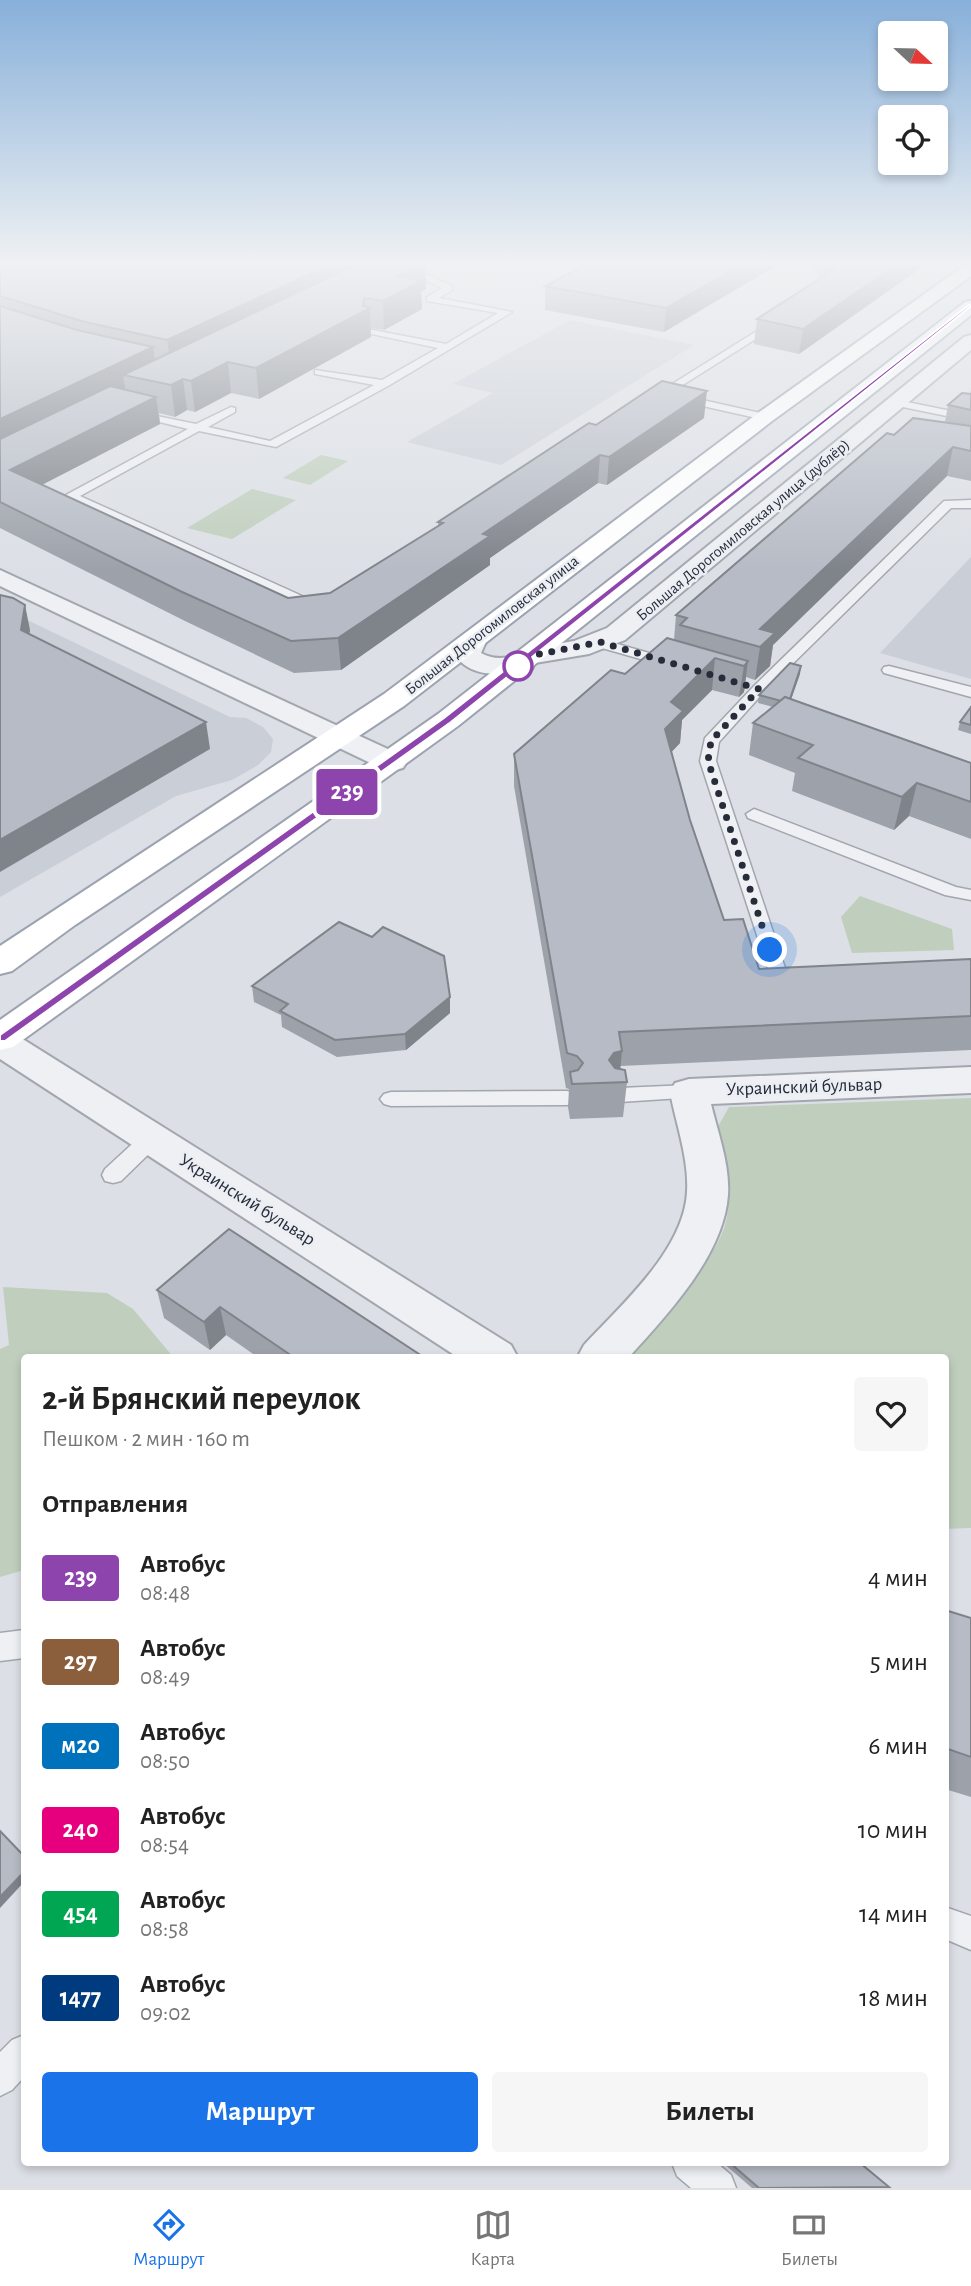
<!DOCTYPE html>
<html lang="ru">
<meta charset="utf-8">
<style>
:root{--surface:#fff;--page:#f6f6f6;--text:#222;--muted:#767676;--line:#e0e0e0;--accent:#1a73e8}
body{margin:0;font-family:"Alegreya Sans",sans-serif;background:var(--page);color:var(--text);height:100vh;display:flex;flex-direction:column;font-size:26px;white-space:nowrap}
*{box-sizing:border-box;margin:0}
p{font-size:23px;color:var(--muted)}
.icon{flex:none;width:38px;height:38px;fill:none;stroke:currentColor;stroke-width:2;stroke-linecap:round;stroke-linejoin:round}
.map{position:relative;flex:1;overflow:hidden}
.sheet{position:absolute;left:21px;top:1354px;width:928px;height:812px;display:flex;flex-direction:column;background:var(--surface);border-radius:7px;box-shadow:0 4px 10px #0003}
.sheet>*{flex:none}
.badge{padding:0 14px;border-radius:5px;font-size:24px;line-height:46px}
.needle{width:46px;rotate:112deg}
.tools{position:absolute;left:878px;top:21px;display:grid;gap:14px}
.tools a{display:grid;place-items:center;width:70px;height:70px;border-radius:7px;background:var(--surface);box-shadow:0 4px 10px #0003;font-size:35px}
.you{position:absolute;width:35px;height:35px;margin:-18px;border:5px solid #fff;border-radius:50%;background:#1a73e8;box-shadow:0 0 0 10px #1a73e833}
.map>.badge{position:absolute;translate:-50% -50%;box-shadow:0 0 0 4px #fff}
h2{padding:0 21px;font-size:26px;line-height:63px}
.round{display:grid;place-items:center;flex:none;width:74px;height:74px;border-radius:7px;background:var(--page)}
.overview{display:flex;align-items:center;justify-content:space-between;height:119px;padding:0 21px}
h1{font-size:33px;font-weight:600;line-height:52px}
.button{display:flex;gap:14px;margin-top:auto;padding:14px 21px}
.button a{flex:1;height:80px;border-radius:7px;background:var(--accent);color:#fff;font-size:28px;font-weight:600;line-height:80px;text-align:center}
.button a+a{background:var(--page);color:var(--text)}
ul{padding:0;list-style:none}
li{display:flex;align-items:center;gap:21px;height:84px;padding:0 21px}
li div{flex:1}
li b{display:block;font-size:26px}
li em{font-style:normal}
li .badge{min-width:77px;font-weight:700;text-align:center}
.menu{display:flex;justify-content:space-around;align-items:center;height:98px;border-top:2px solid var(--line);background:var(--surface);font-size:19px;color:var(--muted)}
.menu a{display:grid;justify-items:center;gap:4px}
.menu .on{color:var(--accent)}
.map>svg:first-child{display:block}
.built{fill:#caced6}
.green{fill:#c0cfbd}
.lines{fill:none;stroke-linecap:round;stroke-linejoin:round}
.service-casing{stroke:#a2a6ae;stroke-width:3}
.minor-casing{stroke:#a2a6ae;stroke-width:4}
.tertiary-casing{stroke:#a2a6ae;stroke-width:4}
.primary-casing{stroke:#9ca2b0;stroke-width:4}
.service{fill:#eef0f4;fill-rule:evenodd}
.minor{fill:#eef0f4;fill-rule:evenodd}
.tertiary{fill:#eef0f4;fill-rule:evenodd}
.primary{fill:#fff;fill-rule:evenodd}
.wall{fill:#9da1a9}
.shaded-wall{fill:#7f838a}
.building{fill:#b6bbc5;stroke:#7f838a;stroke-width:2}
.line{fill:#8e44ad;stroke:#fff;stroke-width:2}
.walk{stroke:#262c3a;stroke-width:7;stroke-dasharray:0 12.6}
.stop-dot{fill:#fff;stroke:#8e44ad;stroke-width:3.5}
.labels{text-anchor:middle;dominant-baseline:central;stroke-width:5;stroke-linejoin:round;paint-order:stroke}
.far-street-label{font-size:16px;fill:#262c3a;stroke:#ebeef3}
.street-label{font-size:19px;fill:#262c3a;stroke:#ebeef3}
</style>
<div class="map">
<svg width="971" height="2188" viewBox="0 0 971 2188">
<rect width="100%" height="100%" fill="#dcdfe5"/>
<g class="built">
<path d="M570,320L694,345L501,465L407,442L493,393L453,384Z"/>
<path d="M971,557V679L880,653Z"/>
<path d="M0,607L230,717L246,718L263,727L273,739L271,752L258,765L232,780L176,796L0,897Z"/>
</g>
<g class="green">
<path d="M321,455L348,461L310,485L283,478Z"/>
<path d="M252,489L296,500L232,539L187,528Z"/>
<path d="M860,896L952,929L954,950L852,953L841,917Z"/>
<path d="M971,1098V1528L945,1529V1358H628C655,1324 722,1257 727,1216C730,1187 721,1158 716,1130L729,1107Z"/>
<path d="M3,1287L107,1293L133,1309L174,1358H24V1570L0,1577V1349L9,1345Z"/>
</g>
<g class="lines">
<g class="service-casing">
<g id="service">
<path d="M400,270L428,275L452,286V290L439,298L512,312L388,386L276,447L199,431L80,496L322,605V611H312L64,496L188,429L127,414V410L196,424L231,407L235,408V412L208,427L270,441L374,385L315,374V370L382,380L438,348L367,333V329L446,344L498,313L427,301V297L442,288L423,279L397,275L395,273Z"/>
<path d="M776,319L784,321L659,400L650,398Z"/>
<path d="M680,395L765,414L771,417L765,420L676,400L675,398Z"/>
<path d="M897,400L971,415V421L893,405V401Z"/>
<path d="M971,500V508H951L764,692L719,742L716,761L785,968L807,969L810,973L807,977L771,978L700,761L705,738L754,686L944,501Z"/>
<path d="M600,639L677,661L679,664L672,668L595,646L593,643L595,640Z"/>
<path d="M889,666L971,687V697L884,673L882,670L884,667Z"/>
<path d="M754,809L956,887L971,890V900L945,895L748,818L746,814Z"/>
<path d="M689,1085L696,1087L699,1092L696,1097L620,1102L613,1100L609,1095L613,1090L620,1088Z"/>
<path d="M567,1091L574,1093L578,1098L574,1103L567,1105L391,1106L384,1104L380,1099L384,1094L391,1092Z"/>
<path d="M151,1131L159,1134L162,1139L159,1144L121,1181L113,1183L105,1181L102,1175L105,1169L143,1134Z"/>
<path d="M24,1630V1658L0,1661V1633Z"/>
<path d="M945,1907L971,1916V1950L945,1939Z"/>
<path d="M24,2035V2077L12,2090L0,2096V2052L12,2040Z"/>
<path d="M672,2163H717L731,2175L736,2188H691L677,2176Z"/>
</g>
</g>
<g class="minor-casing">
<g id="minor">
<path d="M971,335V350L625,640L589,654L535,663L532,669C506,675 472,680 455,655V649L464,636L473,634L482,636L486,642L481,653C493,660 504,658 517,656L520,650L574,641L607,628L964,337Z"/>
<path d="M0,1030L13,1033L511,1345L518,1358H459L0,1059Z"/>
<path d="M971,1067V1093L711,1104C718,1133 730,1165 728,1195C724,1255 667,1315 628,1358H577L584,1345C621,1305 684,1250 687,1192C689,1159 676,1124 670,1092L675,1083L689,1079Z"/>
</g>
</g>
<g class="tertiary-casing">
<path id="tertiary" d="M0,570L403,756L407,762L403,768L392,771L381,768L0,586Z"/>
</g>
<g class="primary-casing">
<g id="primary">
<path d="M965,265H971V276L772,421L404,706L75,925L12,971L0,974V946L384,694L758,413Z"/>
<path d="M971,301V315L458,726L13,1047L0,1050V1020L438,714L965,302Z"/>
</g>
</g>
<use href="#service" class="service"/>
<use href="#minor" class="minor"/>
<use href="#tertiary" class="tertiary"/>
<use href="#primary" class="primary"/>
</g>
<g class="wall">
<path d="M0,265H425L426,289L421,292L422,309L384,330L371,328V337L259,399L231,393L195,412L187,410L175,417L159,413L160,424L42,485L288,598L330,593L438,526V522L596,425L704,418L607,485L598,483L490,558V565L341,670L294,673L185,621L0,528Z"/>
<path d="M777,265L664,332L545,310V286Z"/>
<path d="M811,265H925L799,354L754,344L757,319L820,278Z"/>
<path d="M971,390V481L947,476L773,645L770,666L755,680L746,677L744,692L739,697L712,690L682,720L680,743L671,752L690,820L724,920L759,969L971,959V1050L620,1066V1069L627,1082L623,1117L570,1119L568,1107L569,1089L566,1088L514,786V754L674,640L676,615L894,435L945,422L948,405L970,394Z"/>
<path d="M800,674L791,699L971,763V839L909,816L894,830L792,791L795,773L749,755L753,723L773,707L758,703L759,695Z"/>
<path d="M971,707V734L958,730L960,722Z"/>
<path d="M252,986L450,1013L406,1050L337,1057L282,1027L281,1015L254,1002Z"/>
<path d="M157,1290L425,1358H259L226,1335L210,1350L164,1318Z"/>
<path d="M945,1610L971,1618V1797L945,1789Z"/>
<path d="M723,2163H860L889,2188H752Z"/>
</g>
<g class="shaded-wall">
<path d="M325,265H353L171,366L167,340Z"/>
<path d="M419,265H425L426,289L421,292L422,309L384,330L383,301L396,276Z"/>
<path d="M741,265H777L664,332L666,308Z"/>
<path d="M826,265H852L823,283Z"/>
<path d="M896,265H925L799,354L803,329Z"/>
<path d="M364,298V311L370,308L371,337L259,399L256,368Z"/>
<path d="M153,347L157,373L123,375L125,388L0,449V419Z"/>
<path d="M228,362L231,393L195,412L191,381Z"/>
<path d="M183,379L187,410L175,417L171,385Z"/>
<path d="M707,391L704,418L607,485L609,457Z"/>
<path d="M156,397L160,424L16,498L10,470Z"/>
<path d="M953,447L947,476L773,645L770,666L755,680L760,647V629Z"/>
<path d="M600,455L598,483L490,558V565L341,670L338,638L483,534Z"/>
<path d="M25,605L30,630L27,655L21,630Z"/>
<path d="M715,658L712,690L682,720L680,743L662,762L665,729L671,702Z"/>
<path d="M748,661L744,692L739,697L744,666Z"/>
<path d="M801,666L800,674L787,711L789,703Z"/>
<path d="M206,722L210,749L0,872V840Z"/>
<path d="M917,783L909,816L894,830L902,797Z"/>
<path d="M450,997V1013L406,1050L405,1034Z"/>
<path d="M622,1051L619,1083L609,1060L614,1053Z"/>
<path d="M220,1307L226,1335L210,1350L204,1322Z"/>
<path d="M24,1872V1882L0,1908V1897Z"/>
</g>
<g class="building">
<path d="M0,265H329L167,340L85,322L0,296Z"/>
<path d="M355,265H419L396,276L421,281L383,301L364,298L363,306L370,308L256,368L228,362L191,381L183,379L171,385L123,375Z"/>
<path d="M585,265H741L666,308L545,286Z"/>
<path d="M841,265H896L803,329L757,319Z"/>
<path d="M0,306L77,330L153,347L0,419Z"/>
<path d="M662,381L707,391L609,457L600,455L483,534L490,536L338,638L291,641L180,591L0,502V439L110,386L156,397L10,470L288,598L330,593L443,523L438,522L589,423L596,425Z"/>
<path d="M962,393L971,394V410L948,405Z"/>
<path d="M913,418L971,426V451L953,447L760,629L775,633L760,647L680,625L687,618L676,615L887,433L894,435Z"/>
<path d="M0,595L13,598L25,605L21,630L206,722L0,840Z"/>
<path d="M667,638L748,661L744,666L715,658L671,702L683,711L665,729L690,820L724,920L743,919L759,969L971,959V1016L619,1032L622,1051L614,1053L609,1060L615,1068L625,1070L627,1082L572,1084L570,1072L578,1070L583,1063L577,1056L567,1053L514,754L611,670L625,674Z"/>
<path d="M790,663L801,666L790,699L785,697L781,701L759,695Z"/>
<path d="M785,697L971,763V802L917,783L902,797L798,758L813,745L753,723Z"/>
<path d="M971,707V725L960,722Z"/>
<path d="M339,922L372,937L383,927L444,956L450,997L405,1034L335,1040L280,1011L288,1004L252,986Z"/>
<path d="M229,1229L425,1358H295L220,1307L204,1322L157,1290Z"/>
<path d="M945,1610L971,1618V1757L945,1748Z"/>
<path d="M0,1831L24,1856V1872L0,1897Z"/>
<path d="M730,2163H860L889,2187L759,2188Z"/>
</g>
<linearGradient id="sky" x2="0" y2="1"><stop stop-color="#88b0da"/><stop offset="0.46" stop-color="#eff1f3"/><stop offset="1" stop-color="#eff1f3" stop-opacity="0"/></linearGradient>
<rect width="971" height="571" fill="url(#sky)"/>
<path class="line" d="M969,305L971,306L451,722L5,1041H0V1035L444,718Z"/>
<g class="lines">
<path class="walk" d="M518,666L530,656L600,642L759,689L711,741L708,761L770,950"/>
</g>
<circle class="stop-dot" cx="518" cy="666" r="14"/>
<g class="labels">
<g class="far-street-label">
<text transform="translate(743 530) rotate(-40)">Большая Дорогомиловская улица (дублёр)</text>
<text transform="translate(492 625) rotate(-38)">Большая Дорогомиловская улица</text>
</g>
<g class="street-label">
<text transform="translate(804 1087) rotate(-2)">Украинский бульвар</text>
<text transform="translate(247 1200) rotate(32)">Украинский бульвар</text>
</g>
</g>
</svg>
<div class="tools">
<a><svg class="needle" viewBox="-14 -14 28 28"><path d="M0-13l5 13h-10z" fill="#e53935"/><path d="M0 13l5-13h-10z" fill="#767676"/></svg></a>
<a><svg class="icon" aria-label="locate" viewBox="0 0 24 24"><circle cx="12" cy="12" r="6"/><path d="M12 2v4M12 18v4M2 12h4M18 12h4"/></svg></a>
</div>
<div class="you" style="left:770px;top:950px"></div>
<b class="badge" style="left:347px;top:792px;background:#8e44ad;color:#fff">239</b>
<section class="sheet">
<div class="overview"><div><h1>2-й Брянский переулок</h1><p>Пешком · 2 мин · 160 m</p></div><a class="round"><svg class="icon" aria-label="heart" viewBox="0 0 24 24"><path d="M12 20l-8-8c-3-5 5-10 8-4 3-6 11-1 8 4z"/></svg></a></div>
<h2>Отправления</h2>
<ul>
<li><span class="badge" style="background:#8e44ad;color:#fff">239</span><div><b>Автобус</b><p>08:48</p></div><em>4 мин</em></li>
<li><span class="badge" style="background:#8b5e3c;color:#fff">297</span><div><b>Автобус</b><p>08:49</p></div><em>5 мин</em></li>
<li><span class="badge" style="background:#0072bc;color:#fff">м20</span><div><b>Автобус</b><p>08:50</p></div><em>6 мин</em></li>
<li><span class="badge" style="background:#e6007e;color:#fff">240</span><div><b>Автобус</b><p>08:54</p></div><em>10 мин</em></li>
<li><span class="badge" style="background:#00a651;color:#fff">454</span><div><b>Автобус</b><p>08:58</p></div><em>14 мин</em></li>
<li><span class="badge" style="background:#003b80;color:#fff">1477</span><div><b>Автобус</b><p>09:02</p></div><em>18 мин</em></li>
</ul>
<div class="button"><a>Маршрут</a><a>Билеты</a></div>
</section>
</div>
<nav class="menu">
<a class="on"><svg class="icon" aria-label="directions" viewBox="0 0 24 24"><path d="M12 3l9 9-9 9-9-9zM9 14v-3h6M13 9l2 2-2 2"/></svg>Маршрут</a>
<a><svg class="icon" aria-label="map" viewBox="0 0 24 24"><path d="M3 6l6-2 6 2 6-2v14l-6 2-6-2-6 2zM9 4v14M15 6v14"/></svg>Карта</a>
<a><svg class="icon" aria-label="tickets" viewBox="0 0 24 24"><path d="M3 7h18v10H3zM15 7v10"/></svg>Билеты</a>
</nav>
